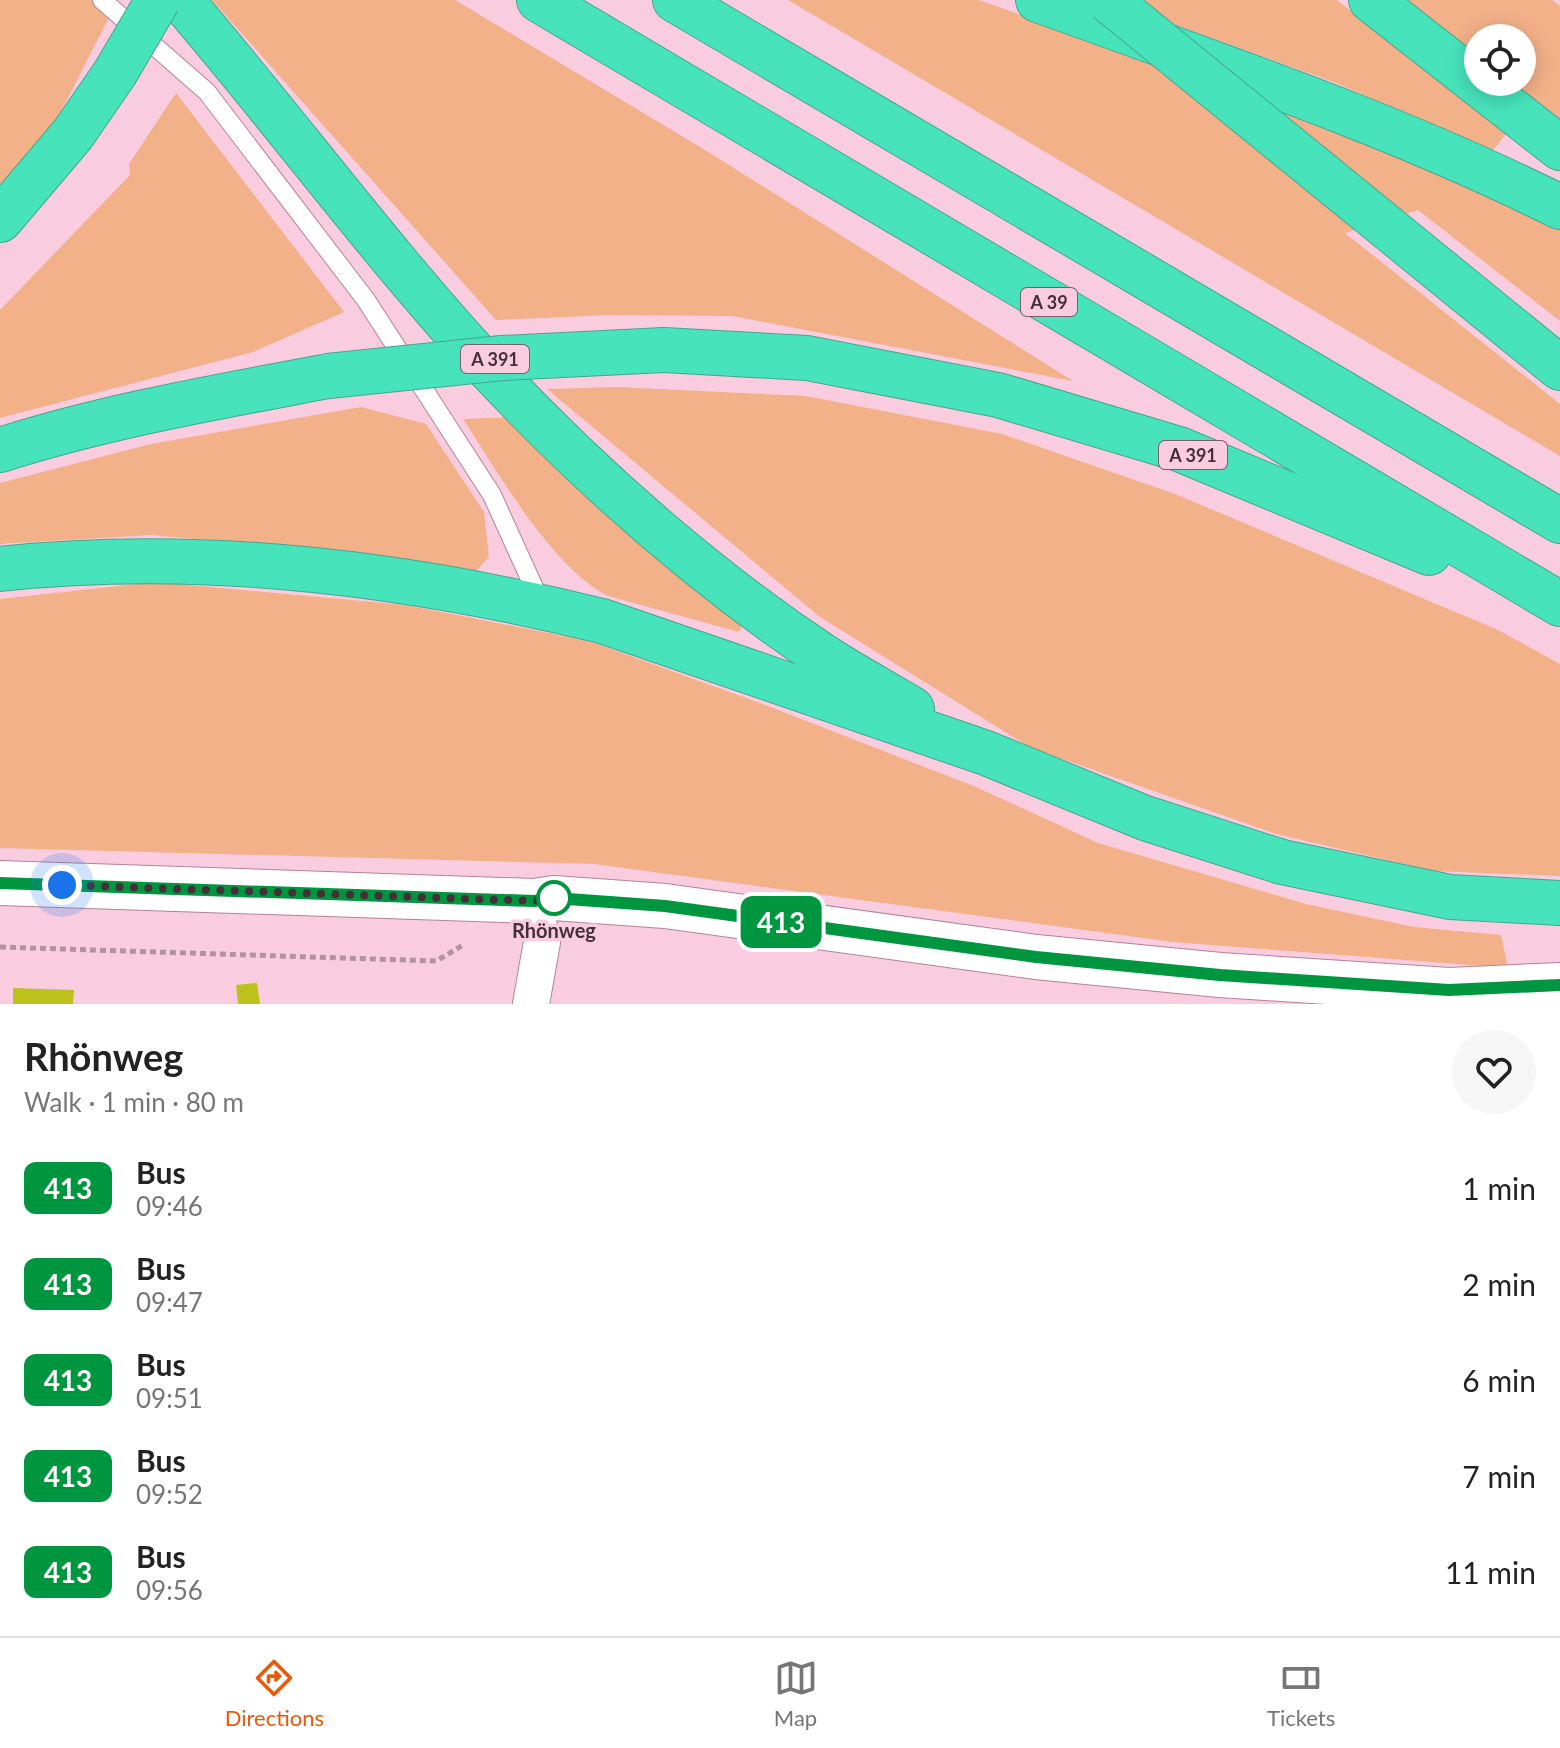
<!DOCTYPE html>
<meta charset="utf-8">
<style>
:root{--surface:#fff;--page:#f6f6f6;--text:#222;--muted:#767676;--line:#e0e0e0;--accent:#ea580c}
body{margin:0;font-family:Lato,sans-serif;background:var(--page);color:var(--text);height:100vh;display:flex;flex-direction:column;font-size:30px;white-space:nowrap}
*{box-sizing:border-box;margin:0}
p{font-size:26px;color:var(--muted)}
.icon{flex:none;width:44px;height:44px;fill:none;stroke:currentColor;stroke-width:2;stroke-linecap:round;stroke-linejoin:round}
.map{position:relative;height:1004px;overflow:hidden}
.drawer{display:flex;flex-direction:column;background:var(--surface);flex:1}
.drawer>*{flex:none}
.badge{padding:0 16px;border-radius:12px;font-size:28px;line-height:52px}
.fabs{position:absolute;left:1464px;top:24px;display:grid;gap:16px}
.fabs a{display:grid;place-items:center;width:72px;height:72px;border-radius:50%;background:var(--surface);box-shadow:0 4px 20px #0003;font-size:40px}
.you{position:absolute;width:40px;height:40px;margin:-20px;border:6px solid #fff;border-radius:50%;background:#1a73e8;box-shadow:0 0 0 12px #1a73e833}
.map>.badge{position:absolute;translate:-50% -50%;box-shadow:0 0 0 4px #fff}
.round{display:grid;place-items:center;flex:none;width:84px;height:84px;border-radius:42px;background:var(--page)}
.overview{display:flex;align-items:center;justify-content:space-between;height:136px;padding:0 24px}
h1{font-size:38px;font-weight:700;line-height:60px}
ul{padding:0;list-style:none}
li{display:flex;align-items:center;gap:24px;height:96px;padding:0 24px}
li div{flex:1}
li b{display:block;font-size:30px}
li em{font-style:normal}
li .badge{min-width:88px;font-weight:700;text-align:center}
.tab-bar{display:flex;justify-content:space-around;align-items:center;height:112px;border-top:2px solid var(--line);background:var(--surface);font-size:22px;color:var(--muted)}
.tab-bar a{display:grid;justify-items:center;gap:4px}
.tab-bar .current{color:var(--accent)}
.map>svg:first-child{display:block}
.green{fill:#f3b189}
.building{fill:#bcc21c}
.lines{fill:none;stroke-linecap:round;stroke-linejoin:round}
.service-casing{stroke:#b58297;stroke-width:20}
.minor-casing{stroke:#b58297;stroke-width:38}
.tertiary-casing{stroke:#b58297;stroke-width:46}
.motorway-casing{stroke:#46a58e;stroke-width:46}
.path{stroke:#b4919f;stroke-width:5;stroke-dasharray:6 4;stroke-linecap:butt}
.service{stroke:#fff;stroke-width:18}
.minor{stroke:#fff;stroke-width:36}
.tertiary{stroke:#fff;stroke-width:44}
.motorway{stroke:#47e4bc;stroke-width:44}
.motorway-bridge-casing{stroke:#46a58e;stroke-width:46;stroke-linecap:butt}
.motorway-bridge{stroke:#47e4bc;stroke-width:44}
.line-casing{stroke:#fff;stroke-width:18}
.line{stroke:#009640;stroke-width:12}
.walk{stroke:#452f38;stroke-width:8;stroke-dasharray:0 14.4}
.stop-dot{fill:#fff;stroke:#009640;stroke-width:4}
.labels{text-anchor:middle;dominant-baseline:central;stroke-width:7;stroke-linejoin:round;paint-order:stroke}
.shield{fill:#f9cddf;stroke:#7b5e6a;stroke-width:2}
.shield-label{font-size:18px;font-weight:bold;fill:#452f38}
.stop-label{font-size:20px;font-weight:bold;fill:#452f38;stroke:#f9cddf}
</style>
<div class="map">
<svg width="1560" height="1004" viewBox="0 0 1560 1004">
<rect width="100%" height="100%" fill="#f9cddf"/>
<g class="green">
<path d="M0,0H118L36,160L0,198Z"/>
<path d="M212,0H455L705,150L1073,381L732,316L611,315L496,320Z"/>
<path d="M788,0H979L1332,125L1560,230V321L1418,210L1345,233L1560,404V456Z"/>
<path d="M1107,0H1337L1506,134L1492,151L1336,83Z"/>
<path d="M1402,0H1552L1560,6V125L1506,82H1522V38H1478V60Z"/>
<path d="M176,93L344,312L253,352L0,418V310L130,175L129,164Z"/>
<path d="M616,387L806,396L1002,434L1175,494L1498,630L1560,664V876L1434,871L1276,834L1031,748L820,617L547,389Z"/>
<path d="M361,407L426,424L484,512L489,557L476,571L400,558L152,535L0,544V483L151,444Z"/>
<path d="M514,417L744,621L739,632L608,596C551,567 498,472 463,419Z"/>
<path d="M155,582L406,605L589,641L768,706L976,787L1098,843L1306,904L1414,927L1501,935L1508,968L1173,942L594,864L0,848V599Z"/>
</g>
<g class="building">
<path d="M257,983L260,1004H238L236,985Z"/>
<path d="M13,988L74,990L73,1004H13Z"/>
</g>
<g class="lines">
<g class="service-casing">
<path id="service" d="M102,0L207,92L366,300L492,495L541,603"/>
</g>
<g class="minor-casing">
<path id="minor" d="M531,1004L542,942L534,901"/>
</g>
<g class="tertiary-casing">
<path id="tertiary" d="M0,883L534,901L554,898L665,906L1036,957L1220,975L1449,990L1560,985"/>
</g>
<g class="motorway-casing">
<g id="motorway">
<path d="M181,0C286,122 382,254 492,372C591,477 703,576 823,656C852,675 882,691 912,709"/>
<path d="M539,0L1560,604"/>
<path d="M675,0L1560,521"/>
<path d="M1038,0C1214,64 1392,123 1560,207"/>
<path d="M1371,0L1560,148"/>
<path d="M0,220L73,134L115,73"/>
<path d="M1388,228L1560,368"/>
<path d="M664,350L807,358L998,395L1179,449L1429,553"/>
<path d="M0,450C107,416 217,397 328,376"/>
<path d="M0,569C202,547 406,573 602,621L986,753L1145,818L1282,862L1450,897L1560,903"/>
</g>
</g>
<path class="path" d="M0,947L436,961L465,944"/>
<use href="#service" class="service"/>
<use href="#minor" class="minor"/>
<use href="#tertiary" class="tertiary"/>
<use href="#motorway" class="motorway"/>
<g class="motorway-bridge-casing">
<g id="motorway-bridge">
<path d="M1108,0L1388,228"/>
<path d="M115,73L158,0"/>
<path d="M328,376L502,358L664,350"/>
</g>
</g>
<use href="#motorway-bridge" class="motorway-bridge"/>
</g>
<g class="lines">
<g class="line-casing">
<path id="line" d="M0,883L534,901L554,898L665,906L1036,957L1220,975L1449,990L1560,985"/>
</g>
<use href="#line" class="line"/>
<path class="walk" d="M62,885L534,901L554,898"/>
</g>
<circle class="stop-dot" cx="554" cy="898" r="16"/>
<g class="labels">
<g class="shield">
<rect x="1021" y="288" width="56" height="28" rx="6"/>
<rect x="461" y="345" width="68" height="28" rx="6"/>
<rect x="1159" y="441" width="68" height="28" rx="6"/>
</g>
<g class="shield-label">
<text x="1049" y="302">A 39</text>
<text x="495" y="359">A 391</text>
<text x="1193" y="455">A 391</text>
</g>
<g class="stop-label">
<text x="554" y="930">Rhönweg</text>
</g>
</g>
</svg>
<div class="fabs">
<a><svg class="icon" aria-label="locate" viewBox="0 0 24 24"><circle cx="12" cy="12" r="6"/><path d="M12 2v4M12 18v4M2 12h4M18 12h4"/></svg></a>
</div>
<div class="you" style="left:62px;top:885px"></div>
<b class="badge" style="left:781px;top:922px;background:#009640;color:#fff">413</b>
</div>
<section class="drawer">
<div class="overview"><div><h1>Rhönweg</h1><p>Walk · 1 min · 80 m</p></div><a class="round"><svg class="icon" aria-label="heart" viewBox="0 0 24 24"><path d="M12 20l-8-8c-3-5 5-10 8-4 3-6 11-1 8 4z"/></svg></a></div>
<ul>
<li><span class="badge" style="background:#009640;color:#fff">413</span><div><b>Bus</b><p>09:46</p></div><em>1 min</em></li>
<li><span class="badge" style="background:#009640;color:#fff">413</span><div><b>Bus</b><p>09:47</p></div><em>2 min</em></li>
<li><span class="badge" style="background:#009640;color:#fff">413</span><div><b>Bus</b><p>09:51</p></div><em>6 min</em></li>
<li><span class="badge" style="background:#009640;color:#fff">413</span><div><b>Bus</b><p>09:52</p></div><em>7 min</em></li>
<li><span class="badge" style="background:#009640;color:#fff">413</span><div><b>Bus</b><p>09:56</p></div><em>11 min</em></li>
</ul>
</section>
<nav class="tab-bar">
<a class="current"><svg class="icon" aria-label="directions" viewBox="0 0 24 24"><path d="M12 3l9 9-9 9-9-9zM9 14v-3h6M13 9l2 2-2 2"/></svg>Directions</a>
<a><svg class="icon" aria-label="map" viewBox="0 0 24 24"><path d="M3 6l6-2 6 2 6-2v14l-6 2-6-2-6 2zM9 4v14M15 6v14"/></svg>Map</a>
<a><svg class="icon" aria-label="tickets" viewBox="0 0 24 24"><path d="M3 7h18v10H3zM15 7v10"/></svg>Tickets</a>
</nav>
